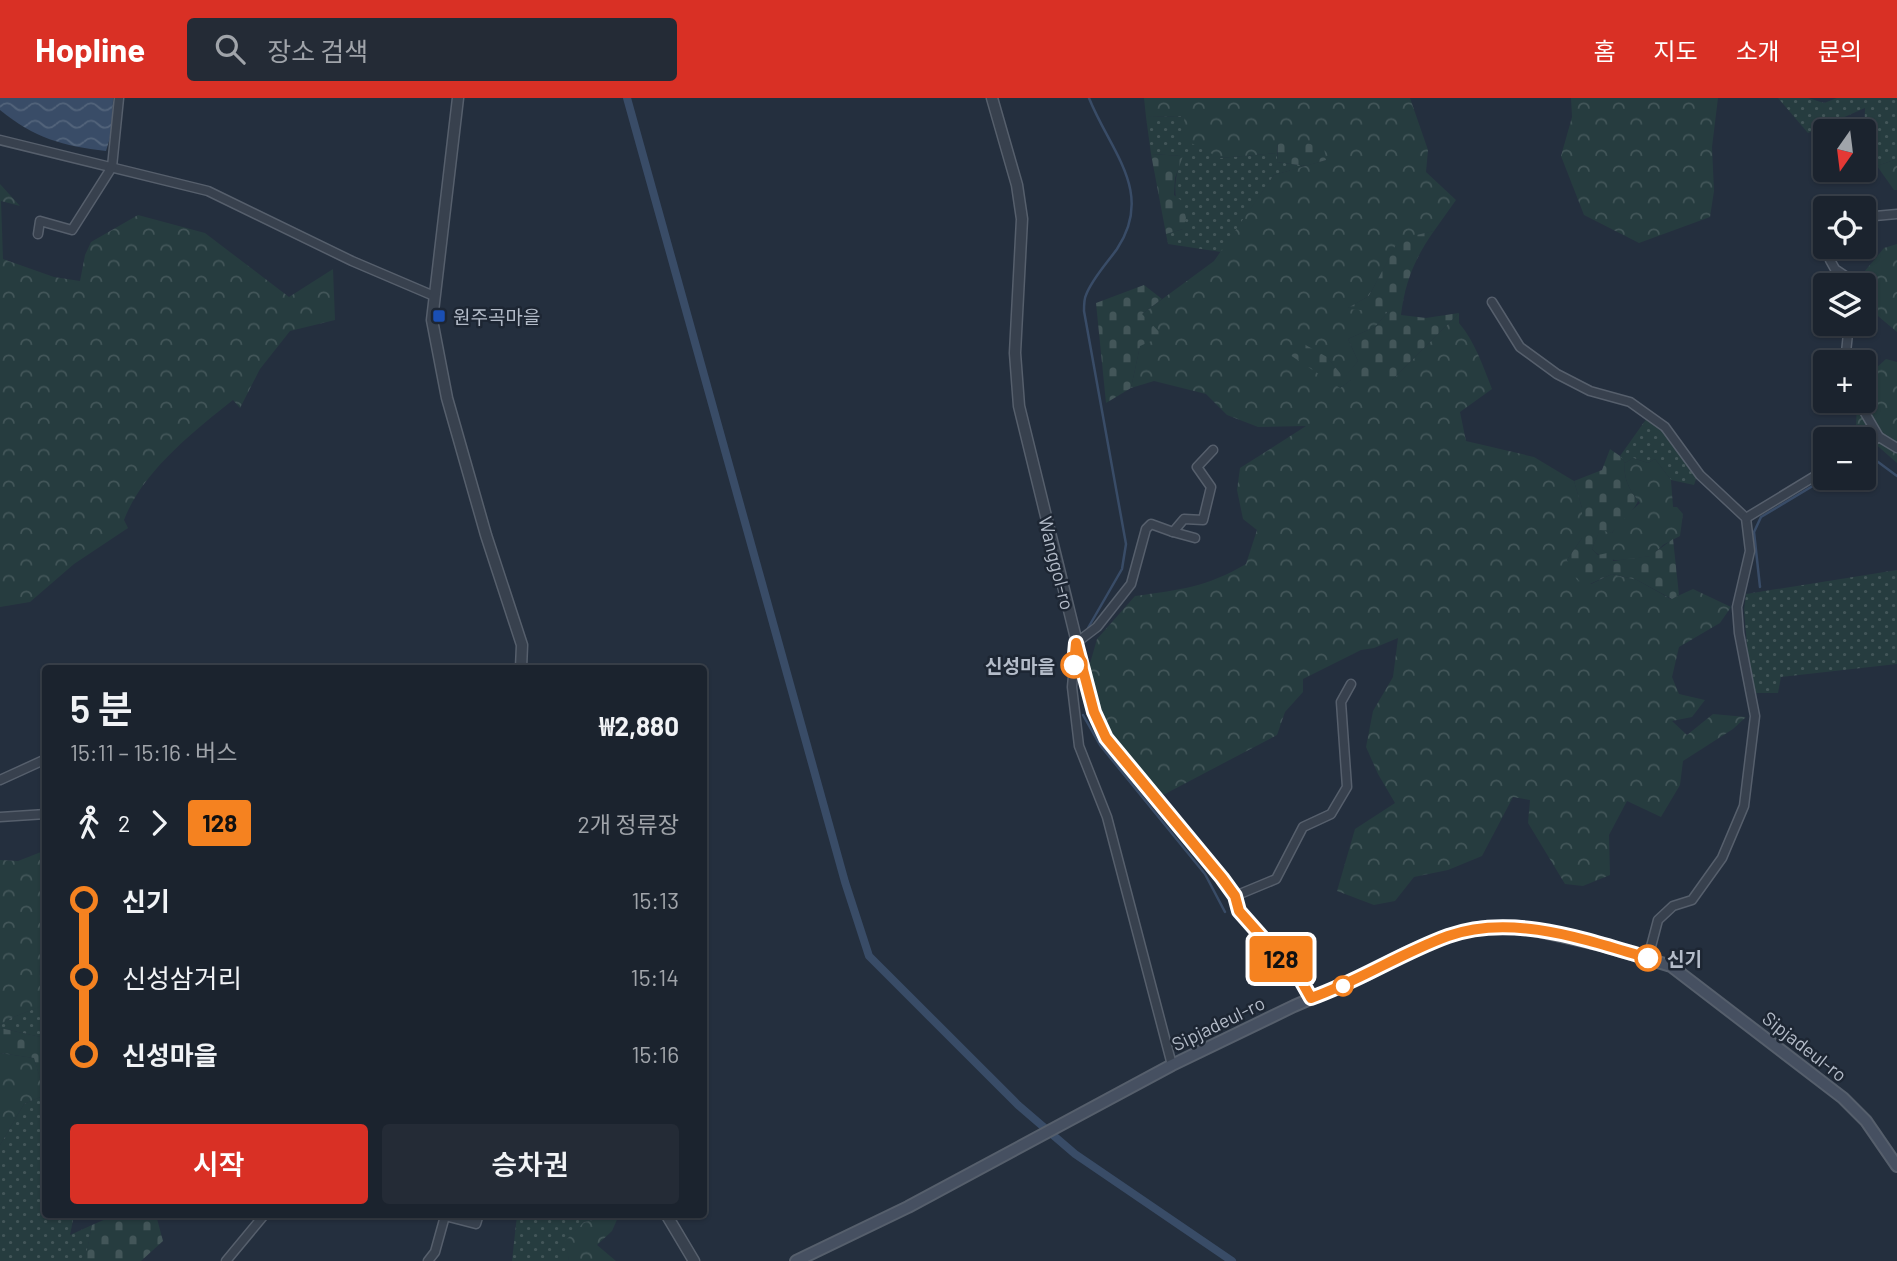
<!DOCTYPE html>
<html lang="ko">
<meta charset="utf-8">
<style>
:root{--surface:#1b232e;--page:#242b36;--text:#f1f3f6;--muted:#a0a4aa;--line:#39404a;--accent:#d93025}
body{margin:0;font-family:Barlow,"Noto Sans KR",sans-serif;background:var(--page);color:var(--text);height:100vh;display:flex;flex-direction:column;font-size:26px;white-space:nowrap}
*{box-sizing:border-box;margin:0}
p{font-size:23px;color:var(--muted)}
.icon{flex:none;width:38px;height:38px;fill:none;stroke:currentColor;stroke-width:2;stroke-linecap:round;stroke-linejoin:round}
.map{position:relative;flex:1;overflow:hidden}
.side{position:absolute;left:42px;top:567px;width:665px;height:553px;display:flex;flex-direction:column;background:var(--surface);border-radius:7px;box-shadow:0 2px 5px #0004,0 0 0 2px var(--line)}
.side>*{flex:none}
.badge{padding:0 14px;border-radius:5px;font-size:24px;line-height:46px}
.needle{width:46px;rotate:194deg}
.fabs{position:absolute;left:1813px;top:21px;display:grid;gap:14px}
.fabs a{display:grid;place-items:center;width:63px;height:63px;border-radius:7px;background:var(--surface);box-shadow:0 2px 5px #0004,0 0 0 2px var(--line);font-size:35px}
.map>.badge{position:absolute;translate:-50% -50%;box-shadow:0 0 0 4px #fff}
.legs{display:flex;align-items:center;gap:10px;height:77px;padding:0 28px;font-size:23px}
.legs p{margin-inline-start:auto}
.head{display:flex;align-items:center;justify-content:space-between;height:119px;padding:0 28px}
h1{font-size:38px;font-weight:600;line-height:52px}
.cta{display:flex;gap:14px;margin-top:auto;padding:14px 28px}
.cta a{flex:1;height:80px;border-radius:7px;background:var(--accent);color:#fff;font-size:28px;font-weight:600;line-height:80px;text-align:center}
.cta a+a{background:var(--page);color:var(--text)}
ul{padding:0 28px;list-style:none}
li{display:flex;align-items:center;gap:24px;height:77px;font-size:26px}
li i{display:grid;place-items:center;width:10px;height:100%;margin:0 9px;background:currentColor}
li i::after{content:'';width:18px;height:18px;margin:-9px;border:5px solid;border-radius:50%;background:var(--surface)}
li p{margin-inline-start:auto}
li:first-child i{background:linear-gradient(#0000 50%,currentColor 0)}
li:last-child i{background:linear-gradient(currentColor 50%,#0000 0)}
header{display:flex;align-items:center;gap:42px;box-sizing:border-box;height:98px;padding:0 35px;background:var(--accent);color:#fff}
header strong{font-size:33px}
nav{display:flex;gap:38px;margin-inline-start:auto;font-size:24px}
.search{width:490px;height:63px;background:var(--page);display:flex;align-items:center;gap:18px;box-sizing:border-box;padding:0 24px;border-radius:7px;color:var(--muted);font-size:26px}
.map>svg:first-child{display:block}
.grass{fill:url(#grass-dots)}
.forest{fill:url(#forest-crowns)}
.cemetery{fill:url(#cemetery-stones)}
.water{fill:url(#water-waves)}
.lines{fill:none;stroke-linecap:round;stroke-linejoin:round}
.stream{stroke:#394c67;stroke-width:2.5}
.canal{stroke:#394c67;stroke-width:8}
.minor-casing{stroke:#565f6c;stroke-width:11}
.tertiary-casing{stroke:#565f6c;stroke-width:13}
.secondary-casing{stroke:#565f6c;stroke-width:14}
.minor{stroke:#38414e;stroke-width:8}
.tertiary{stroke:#38414e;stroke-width:10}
.secondary{stroke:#465061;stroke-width:10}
.line-1-casing{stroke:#fff;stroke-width:16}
.line-1{stroke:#f58220;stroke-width:10}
.transit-dot{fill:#1a4fb4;stroke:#1d2633;stroke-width:2.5}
.stop-1-dot{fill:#fff;stroke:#f58220;stroke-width:3.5}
.labels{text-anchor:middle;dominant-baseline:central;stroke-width:5;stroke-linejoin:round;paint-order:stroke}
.poi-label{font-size:19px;fill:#b4bcc9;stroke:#1d2633;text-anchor:start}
.street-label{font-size:19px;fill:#b4bcc9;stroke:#1d2633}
.stop-label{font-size:19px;font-weight:bold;fill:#b4bcc9;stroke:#1d2633;text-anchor:end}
</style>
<header>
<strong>Hopline</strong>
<div class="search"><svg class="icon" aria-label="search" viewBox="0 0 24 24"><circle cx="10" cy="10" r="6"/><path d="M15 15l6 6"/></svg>장소 검색</div>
<nav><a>홈</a><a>지도</a><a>소개</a><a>문의</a></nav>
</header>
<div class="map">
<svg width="1897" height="1163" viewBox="0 0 1897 1163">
<defs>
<pattern id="grass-dots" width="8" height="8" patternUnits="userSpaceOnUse" patternTransform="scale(1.75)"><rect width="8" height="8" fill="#263c3f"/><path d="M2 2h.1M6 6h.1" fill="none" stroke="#435659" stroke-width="1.8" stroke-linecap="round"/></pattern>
<pattern id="forest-crowns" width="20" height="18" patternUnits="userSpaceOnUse" patternTransform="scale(1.75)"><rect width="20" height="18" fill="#263c3f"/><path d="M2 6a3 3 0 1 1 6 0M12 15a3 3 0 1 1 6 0" fill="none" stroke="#435659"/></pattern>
<pattern id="cemetery-stones" width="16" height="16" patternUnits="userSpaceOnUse" patternTransform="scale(1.75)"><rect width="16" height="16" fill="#263c3f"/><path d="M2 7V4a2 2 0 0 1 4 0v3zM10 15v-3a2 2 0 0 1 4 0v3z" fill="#435659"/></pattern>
<pattern id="water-waves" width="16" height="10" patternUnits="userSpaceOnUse" patternTransform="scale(1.75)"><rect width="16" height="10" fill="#394c67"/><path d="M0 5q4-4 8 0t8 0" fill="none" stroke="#53647b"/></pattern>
</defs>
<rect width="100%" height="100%" fill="#242f3e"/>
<g class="grass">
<path d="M1778,0H1808L1824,5L1837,0H1897V61L1877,68L1864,46L1865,10L1808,35Z"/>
<path d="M1184,18L1220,60L1277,55V64L1306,68L1274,77L1221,154L1168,146L1166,136L1183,131C1175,99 1171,90 1182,58L1151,56L1146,19Z"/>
<path d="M1647,320L1662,330L1697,378L1694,387L1671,382L1655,361L1648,365L1633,360L1625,365L1620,358Z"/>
<path d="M1897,472V566L1781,579L1778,595H1751L1744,512L1746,496Z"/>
<path d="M39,866L45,869V940L0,930V927L11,920L41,908Z"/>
<path d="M45,997L46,1116L74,1117L70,1137L92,1127L87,1153L81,1163H0V1047L24,1006Z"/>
<path d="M517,1117H619L584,1124L566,1143L569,1163H512Z"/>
</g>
<g class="forest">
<path d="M1144,0H1410L1428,52L1426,74L1456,102L1434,133L1399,142L1369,198L1348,210L1389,213L1375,229L1348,241L1358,263L1344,281L1327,259L1340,290L1351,282H1392L1459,215V225C1475,244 1483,268 1492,291L1460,314L1466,343L1534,359L1574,383L1582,410V440L1567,462L1591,486L1612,476L1637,482L1671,501L1693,491L1731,509L1720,525L1679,549L1672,579L1679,596L1705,602L1692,619L1672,623L1687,637L1713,616L1746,619L1733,631L1683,663L1680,687L1661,719L1627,703L1609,737L1610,777L1583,788L1565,786L1528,725L1530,702L1513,699L1482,758L1448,772L1414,779L1395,803L1374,807L1337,793L1355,731L1395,705L1378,676L1366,649L1373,613L1393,579L1398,540L1374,550L1361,552L1303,581V594L1285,614L1277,637L1165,696L1147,698L1087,616L1081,597L1097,541L1135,498C1179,492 1207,489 1246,466L1257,432L1243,421L1237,392L1240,370L1306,328L1258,329L1227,317L1206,296L1154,283L1131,290L1140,248L1142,216L1214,163L1274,77L1326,62L1278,45L1277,55L1220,60L1185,42L1184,18L1146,19Z"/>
<path d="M1571,0H1718L1712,49L1714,93L1710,119L1639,145L1584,117L1561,58L1572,19Z"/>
<path d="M1897,61V92H1894L1877,68Z"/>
<path d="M0,86L20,108L1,103L3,161L54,179L80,183L85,157L91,144L138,117L205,135L289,199L333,171L335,222L290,233L260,271L240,310L233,302C194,333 142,374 124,422L128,430L74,466L30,504L0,509Z"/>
<path d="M1897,146V234L1872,213L1864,187L1859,180L1884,150Z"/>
<path d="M1886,261L1897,264V365L1856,329L1857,303H1864V281Z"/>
<path d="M1633,360L1648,365L1655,361L1671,382L1673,409H1677L1683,416L1680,438L1663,447L1652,458C1630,460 1609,469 1592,451L1600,431L1612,435L1619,424L1640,405C1630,393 1623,381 1625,365Z"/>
<path d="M41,754L46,756L45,869L39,867L42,908L11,920L0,927V762L18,763Z"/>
<path d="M0,955L34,960L45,997L24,1006L0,1047Z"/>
<path d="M619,1117L612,1133L597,1147L616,1163H569L565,1143L584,1124Z"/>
</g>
<g class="cemetery">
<path d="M1300,43L1324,50L1326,62L1306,68L1277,64L1278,45Z"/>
<path d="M1151,56L1183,58L1175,80L1174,97L1182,103L1186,120L1183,131L1166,136Z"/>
<path d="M1434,133C1415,160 1405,184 1401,217L1426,220L1459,215L1392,282H1351L1340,290L1287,255L1302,245L1327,259L1344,280L1358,263L1348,241L1375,229L1388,214L1346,211L1369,198L1399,141Z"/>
<path d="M1144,187L1162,201L1142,216L1163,238L1140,248L1131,290L1106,305L1096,205Z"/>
<path d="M1610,351L1620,358L1625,365C1623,380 1629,391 1638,403C1632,416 1620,423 1612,435L1600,432L1592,451L1598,457L1612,454L1613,463L1650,458L1673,441L1679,497L1672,501L1637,482L1612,476L1590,486L1577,482L1567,462L1582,440V410L1574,383L1602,372Z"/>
<path d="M0,930L45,940V998L34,960L0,955Z"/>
<path d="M115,1117H156L163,1143L141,1163H81L87,1152L92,1127Z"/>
</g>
<path class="water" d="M0,0H113L112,33L106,53C63,48 34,40 0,12Z"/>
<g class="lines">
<g class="stream">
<path d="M1864,357L1866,355L1897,378"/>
<path d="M1760,489L1754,434L1761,419L1826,380"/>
<path d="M1088,530L1122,471L1126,446L1084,213C1084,208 1084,201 1086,197C1092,181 1107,165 1117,151C1155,94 1110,53 1089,0"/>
<path d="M1083,617L1100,647L1205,776L1225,814"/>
</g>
<path class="canal" d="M627,0L845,784L869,858L1018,1007L1075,1056L1232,1163"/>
<g class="minor-casing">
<g id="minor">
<path d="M0,42L208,93L352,163L434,198"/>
<path d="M1864,119L1897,116"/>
<path d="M38,136L40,123L72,132L112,69L119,0"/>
<path d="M1835,149L1830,162L1835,171L1850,181L1852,187"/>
<path d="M1492,204L1520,249L1557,276L1590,293L1630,304L1665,329L1700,377L1746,420L1750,453L1737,509L1739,535L1755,618L1744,708L1722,760L1692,802L1673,808L1658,822L1648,860"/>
<path d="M1845,264L1849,226"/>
<path d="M1858,303L1879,339"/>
<path d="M1864,349L1879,339L1897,350"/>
<path d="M1746,420L1825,372"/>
<path d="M1173,434L1195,440"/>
<path d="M0,682L46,661"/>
<path d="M0,719L46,716"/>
<path d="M1235,798L1276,781L1303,729L1331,716L1347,689L1341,604L1351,586"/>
<path d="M1172,967L1107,719L1079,648L1072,589L1076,545L1097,529L1131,486L1146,431L1151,426L1173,434L1184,421L1203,422L1211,389L1197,369L1213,352"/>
<path d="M226,1163L265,1116"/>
<path d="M428,1163L435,1154L445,1118L476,1126L479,1116"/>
</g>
</g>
<g class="tertiary-casing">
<g id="tertiary">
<path d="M458,0L432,222L447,300L486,437L522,547L521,570"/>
<path d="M992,0L1017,87L1022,121L1015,255L1019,308L1094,614L1106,640L1221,780L1235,798L1239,813L1302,884L1311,900"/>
<path d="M666,1116L694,1163"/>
</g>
</g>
<g class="secondary-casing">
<path id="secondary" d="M796,1163L908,1109L1172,967L1294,908L1368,876L1404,856L1449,837L1483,829L1516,828L1605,848L1671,868L1843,1000L1866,1023L1897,1068"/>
</g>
<use href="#minor" class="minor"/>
<use href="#tertiary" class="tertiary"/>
<use href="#secondary" class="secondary"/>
</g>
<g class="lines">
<g class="line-1-casing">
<path id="line-1" d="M1074,567L1076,545L1094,614L1106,640L1222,780L1235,798L1239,813L1302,884L1311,900C1359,883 1401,855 1448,838C1512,815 1586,842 1648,860"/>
</g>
<use href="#line-1" class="line-1"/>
</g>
<rect class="transit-dot" x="432" y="211" width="14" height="14" rx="3.5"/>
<g class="stop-1-dot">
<circle cx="1074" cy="567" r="12"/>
<circle cx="1648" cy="860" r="12"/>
<circle cx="1343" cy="888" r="9"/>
</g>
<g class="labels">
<g class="poi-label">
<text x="453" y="218">원주곡마을</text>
</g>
<g class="street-label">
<text transform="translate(1057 465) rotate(76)">Wanggol-ro</text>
<text transform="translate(1218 925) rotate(-26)">Sipjadeul-ro</text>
<text transform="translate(1805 948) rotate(38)">Sipjadeul-ro</text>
</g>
<g class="stop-label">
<text x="1055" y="567">신성마을</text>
<text x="1667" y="860" text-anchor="start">신기</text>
</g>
</g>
</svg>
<div class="fabs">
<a><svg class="needle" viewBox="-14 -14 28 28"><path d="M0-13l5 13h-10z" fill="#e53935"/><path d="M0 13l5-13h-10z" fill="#a0a4aa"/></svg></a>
<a><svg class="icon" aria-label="locate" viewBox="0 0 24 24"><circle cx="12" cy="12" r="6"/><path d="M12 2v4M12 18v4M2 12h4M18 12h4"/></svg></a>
<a><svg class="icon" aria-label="layers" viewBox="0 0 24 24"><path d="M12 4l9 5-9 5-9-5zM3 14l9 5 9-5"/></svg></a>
<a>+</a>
<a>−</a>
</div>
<b class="badge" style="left:1281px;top:861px;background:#f58220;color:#111">128</b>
<section class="side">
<div class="head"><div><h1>5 분</h1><p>15:11 – 15:16 · 버스</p></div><b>₩2,880</b></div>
<div class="legs"><svg class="icon" aria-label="walk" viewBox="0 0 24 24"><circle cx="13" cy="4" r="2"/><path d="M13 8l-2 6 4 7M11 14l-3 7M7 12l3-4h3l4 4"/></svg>2<svg class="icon" aria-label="forward" viewBox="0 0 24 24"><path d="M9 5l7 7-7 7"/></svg><b class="badge" style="background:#f58220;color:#111">128</b><p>2개 정류장</p></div>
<ul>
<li><i style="color:#f58220"></i><b>신기</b><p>15:13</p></li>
<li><i style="color:#f58220"></i><span>신성삼거리</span><p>15:14</p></li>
<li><i style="color:#f58220"></i><b>신성마을</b><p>15:16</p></li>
</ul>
<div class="cta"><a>시작</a><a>승차권</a></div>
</section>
</div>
